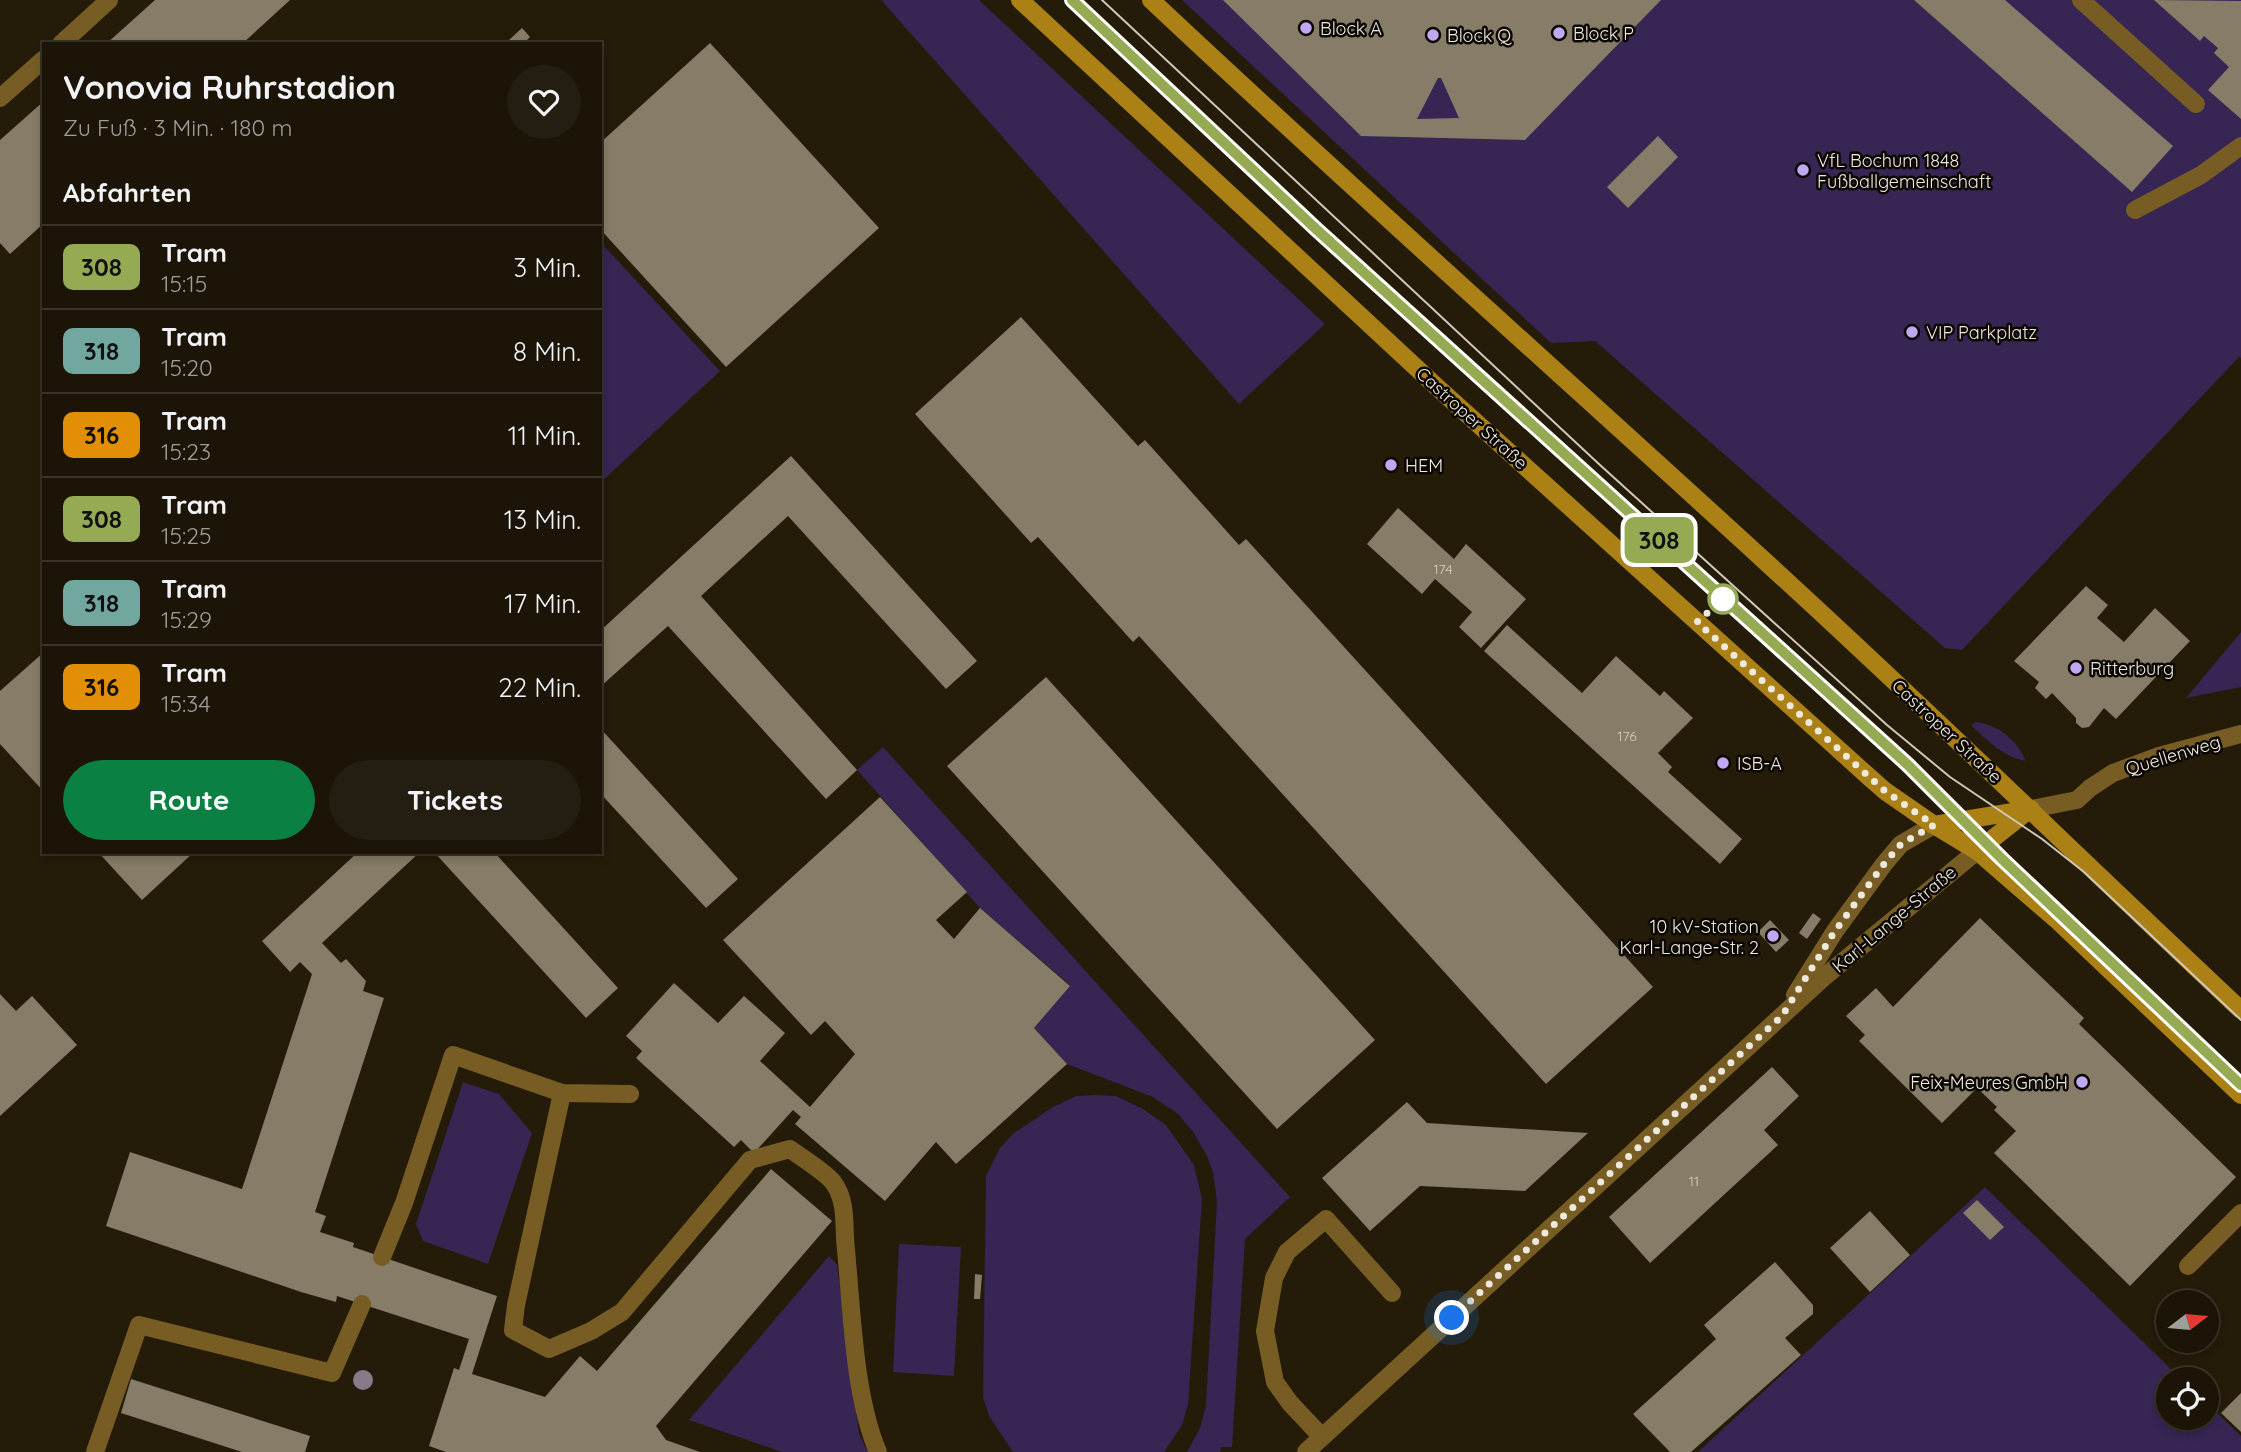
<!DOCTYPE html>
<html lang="de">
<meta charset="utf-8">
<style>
:root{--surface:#1b1407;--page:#241d11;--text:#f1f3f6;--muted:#a09e9b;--line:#393328;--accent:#0b8043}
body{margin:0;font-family:Quicksand,sans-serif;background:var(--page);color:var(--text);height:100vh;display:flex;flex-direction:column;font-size:26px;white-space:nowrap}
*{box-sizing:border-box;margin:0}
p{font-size:23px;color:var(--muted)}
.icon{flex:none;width:38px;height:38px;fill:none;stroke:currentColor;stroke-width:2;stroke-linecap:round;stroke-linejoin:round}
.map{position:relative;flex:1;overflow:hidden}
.drawer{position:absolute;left:42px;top:42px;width:560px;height:812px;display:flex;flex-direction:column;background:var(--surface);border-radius:0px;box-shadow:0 4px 10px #0003,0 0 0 2px var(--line)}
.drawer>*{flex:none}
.badge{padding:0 14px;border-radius:10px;font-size:24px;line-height:46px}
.needle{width:46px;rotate:74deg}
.controls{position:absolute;left:2156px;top:1290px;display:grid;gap:14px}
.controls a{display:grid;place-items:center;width:63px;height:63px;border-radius:50%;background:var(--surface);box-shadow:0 4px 10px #0003,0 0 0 2px var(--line);font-size:35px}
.you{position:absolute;width:35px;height:35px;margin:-18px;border:5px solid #fff;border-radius:50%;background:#1a73e8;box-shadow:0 0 0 10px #1a73e833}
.map>.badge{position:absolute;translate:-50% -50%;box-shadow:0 0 0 4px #fff}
h2{padding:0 21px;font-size:26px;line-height:63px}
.round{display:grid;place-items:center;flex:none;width:74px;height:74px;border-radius:37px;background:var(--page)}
.overview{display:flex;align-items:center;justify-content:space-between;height:119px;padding:0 21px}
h1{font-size:33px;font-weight:700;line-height:52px}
.cta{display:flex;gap:14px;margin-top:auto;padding:14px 21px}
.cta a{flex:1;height:80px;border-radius:42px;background:var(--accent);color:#fff;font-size:28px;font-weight:700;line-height:80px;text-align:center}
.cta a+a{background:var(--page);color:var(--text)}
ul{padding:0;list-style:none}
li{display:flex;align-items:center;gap:21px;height:84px;padding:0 21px;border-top:2px solid var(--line)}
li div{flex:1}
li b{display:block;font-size:26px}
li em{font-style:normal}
li .badge{min-width:77px;font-weight:700;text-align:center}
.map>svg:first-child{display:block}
.green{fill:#372553}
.building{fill:#867c67;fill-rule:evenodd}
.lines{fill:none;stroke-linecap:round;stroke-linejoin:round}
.service{stroke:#775d24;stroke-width:18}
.minor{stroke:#775d24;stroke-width:18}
.secondary{stroke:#ab8116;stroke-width:18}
.tram{stroke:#cec9bc;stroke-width:2}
.tree{fill:#877b8b}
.line-casing{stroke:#fff;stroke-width:16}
.line{stroke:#95aa53;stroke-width:10}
.walk{stroke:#eee9dd;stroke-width:7;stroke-dasharray:0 12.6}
.poi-dot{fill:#c1a8f3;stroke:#0a0602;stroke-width:2.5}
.stop-dot{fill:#fff;stroke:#95aa53;stroke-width:3.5}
.labels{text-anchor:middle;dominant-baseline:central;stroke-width:5;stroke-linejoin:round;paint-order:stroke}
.number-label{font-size:14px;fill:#d4cec0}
.poi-label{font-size:18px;fill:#eee9dd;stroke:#0a0602;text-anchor:start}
.street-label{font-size:18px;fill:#eee9dd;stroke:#0a0602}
</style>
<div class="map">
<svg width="2241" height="1452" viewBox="0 0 2241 1452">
<rect width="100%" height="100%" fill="#241b09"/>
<g class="green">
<path d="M881,0H979L1325,324L1239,404Z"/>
<path d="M1182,0H2241V358L2239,357L1962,650L1945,648L1595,341L1551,343Z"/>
<path d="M605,247L720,371L600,483V252Z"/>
<path d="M2241,632V687L2186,698Z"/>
<path d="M1976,722C1999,725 2017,740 2026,761C2002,756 1988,741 1971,725Z"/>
<path d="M883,747L1290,1197L1245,1239L1232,1447H1221L1220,1452H1187L1200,1428L1206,1405L1217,1202L1213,1172L1207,1156L1193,1132L1178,1114L1153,1097L1067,1064L1034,1028L1070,985L980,908L857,770Z"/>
<path d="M463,1082L499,1094L532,1133L488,1264L423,1241L416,1224Z"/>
<path d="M1095,1095L1116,1096L1143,1109L1166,1125L1194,1165L1202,1199L1188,1405L1182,1425L1164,1452H1013L989,1416L983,1397L986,1176L1000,1148L1014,1133L1053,1107L1076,1096Z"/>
<path d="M1985,1187L2181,1379H2168V1418H2207V1403L2241,1436V1452H1698Z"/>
<path d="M899,1244L961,1247L954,1376L893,1372Z"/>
<path d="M829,1256L837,1265L859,1434L868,1452H782L689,1420Z"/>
</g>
<g class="building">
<path d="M155,0H290L242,44H106Z"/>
<path d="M1223,0H1661L1525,140L1361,136ZM1438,78H1441L1459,118L1417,119Z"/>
<path d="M1914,0H2005L2173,146L2132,192Z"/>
<path d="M2154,0L2241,1V119L2208,90L2229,67L2214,53L2218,48L2204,36L2200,41Z"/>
<path d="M522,28L530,37L523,44H512L509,40Z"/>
<path d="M710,43L879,228L726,367L600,229V143Z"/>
<path d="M44,101V223L10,254L0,243V140Z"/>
<path d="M1658,136L1678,157L1628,208L1607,187Z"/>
<path d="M1021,317L1138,446L1145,440L1239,545L1246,539L1653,987L1546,1084L1139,636L1133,642L1038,537L1031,543L915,414Z"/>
<path d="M791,456L977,661L946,689L788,516L701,596L857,770L826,799L668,626L600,687V631Z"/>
<path d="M1398,508L1454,559L1466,544L1526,599L1481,648L1459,627L1472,612L1435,579L1422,594L1367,544Z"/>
<path d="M2086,586L2108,605L2097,618L2124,642L2155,608L2190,641L2116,719L2104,708L2089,727L2082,728L2076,723V718L2052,693L2046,699L2035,688L2039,682L2014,661Z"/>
<path d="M1507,625L1582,693L1616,656L1660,696L1664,691L1693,718L1658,753L1672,767L1668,772L1742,839L1720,864L1484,651Z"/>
<path d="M44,652V792L0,744V691Z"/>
<path d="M1046,677L1375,1040L1277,1129L947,766Z"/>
<path d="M600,728L738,879L706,908L600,793Z"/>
<path d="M880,797L967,892L936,920L954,939L980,908L1070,986L1034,1028L1067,1064L956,1164L936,1142L885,1201L795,1124L801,1117L793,1110L754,1153L741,1140L734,1147L636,1058L642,1051L626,1036L674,983L718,1023L744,996L785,1033L760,1061L810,1107L855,1054L825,1021L811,1035L723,940Z"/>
<path d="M98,852H194L142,900Z"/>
<path d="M358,852H420L322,943L341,963L346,959L366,981L363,991L384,998L315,1212L326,1216L320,1232L354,1243L353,1247L497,1296L472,1374L545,1397L580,1356L597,1371L771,1169L832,1221L656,1426L666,1440L700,1452H446L429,1446L454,1368L459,1370L469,1339L337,1296L336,1302L301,1292L106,1226L130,1152L242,1189L312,974L300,962L290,972L262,941Z"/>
<path d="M434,852H494L618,988L586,1018Z"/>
<path d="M1813,913L1821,919L1807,939L1799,933Z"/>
<path d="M1980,918L2084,1018L2079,1024L2236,1177L2130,1286L1994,1153L2016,1131L1994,1110L1997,1107L1977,1088L1942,1123L1859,1041L1865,1035L1846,1016L1876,988L1893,1007Z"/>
<path d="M1770,920L1789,940L1776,952L1758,932Z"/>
<path d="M0,994L16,1011L32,996L77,1045L0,1116Z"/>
<path d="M1772,1067L1799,1096L1764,1130L1778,1145L1650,1263L1609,1217Z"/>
<path d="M1407,1102L1427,1123L1588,1133L1525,1191L1420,1186L1370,1231L1322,1178Z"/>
<path d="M1977,1200L2004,1227L1990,1240L1963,1213Z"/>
<path d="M1870,1211L1910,1255L1870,1292L1830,1248Z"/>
<path d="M1775,1262L1813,1305V1314L1785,1338L1801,1355L1691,1452H1670L1633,1414L1716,1339L1704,1325Z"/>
<path d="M975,1274L982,1275L980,1299H974Z"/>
<path d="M131,1379L310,1436L305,1452H242L121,1413Z"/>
<path d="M2241,1393V1432L2221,1413Z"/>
</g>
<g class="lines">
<g class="service">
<path d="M2081,0L2196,104"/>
<path d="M61,44L109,0"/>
<path d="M0,98L44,59"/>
<path d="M562,1093L516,1305L513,1330L549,1349L591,1331L622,1312L750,1160L790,1149C802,1158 824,1171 833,1182C848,1202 843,1227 846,1250C852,1312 854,1396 878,1452"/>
<path d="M382,1257L404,1203L453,1055L562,1093L630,1094"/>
<path d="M2188,1266L2241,1213"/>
<path d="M1322,1437L1290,1403L1275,1382L1265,1331L1274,1278L1287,1252L1326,1219L1392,1293"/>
<path d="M95,1452L139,1325L332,1373L362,1304"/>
</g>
<g class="minor">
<path d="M2135,210L2201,175L2241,146"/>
<path d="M2031,809L2077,800L2090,788L2113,773L2159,756L2241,734"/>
<path d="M1795,995L1835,931L1884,864L1901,844L1934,825"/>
<path d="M1306,1452L1823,978L1977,851"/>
</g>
<g class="secondary">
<path d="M1020,0L1437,387L1868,776L1885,791L1934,825L1977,851L2058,921L2241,1095"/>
<path d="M1151,0C1354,191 1563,376 1768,564C1928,710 2083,862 2241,1010"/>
<path d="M1934,825L2031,809"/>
<path d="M1977,851L2029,810"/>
</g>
<g class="tram">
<path d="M1072,0L1316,229L1907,765L2050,905L2241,1085"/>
<path d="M1102,0L1600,465L1887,725L1950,777L2042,839L2084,872L2241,1020"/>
</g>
</g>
<circle class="tree" cx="363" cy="1380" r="10"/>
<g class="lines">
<g class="line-casing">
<path id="line" d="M1072,0L1316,229L1908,765L2002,859L2241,1085"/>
</g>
<use href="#line" class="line"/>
<path class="walk" d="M1452,1318L1782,1016L1835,931L1884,864L1901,844L1934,825L1885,791L1697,622L1723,599"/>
</g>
<g class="poi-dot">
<circle cx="1306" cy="28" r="7"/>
<circle cx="1559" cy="33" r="7"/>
<circle cx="1433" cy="35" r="7"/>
<circle cx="1803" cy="170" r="7"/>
<circle cx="1912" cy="332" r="7"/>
<circle cx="1391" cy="465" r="7"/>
<circle cx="2076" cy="668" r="7"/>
<circle cx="1723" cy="763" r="7"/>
<circle cx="1773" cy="936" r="7"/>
<circle cx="2082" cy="1082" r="7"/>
</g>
<circle class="stop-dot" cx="1723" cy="599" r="14"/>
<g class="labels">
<g class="number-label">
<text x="1443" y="569">174</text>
<text x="1627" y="736">176</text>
<text x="1694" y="1181">11</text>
</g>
<g class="poi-label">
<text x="1320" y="28">Block A</text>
<text x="1573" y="33">Block P</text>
<text x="1447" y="35">Block Q</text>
<text x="1817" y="160">VfL Bochum 1848<tspan x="1817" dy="21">Fußballgemeinschaft</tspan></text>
<text x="1926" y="332">VIP Parkplatz</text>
<text x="1405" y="465">HEM</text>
<text x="2090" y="668">Ritterburg</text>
<text x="1737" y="763">ISB-A</text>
<text x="1759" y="926" text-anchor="end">10 kV-Station<tspan x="1759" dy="21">Karl-Lange-Str. 2</tspan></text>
<text x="2068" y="1082" text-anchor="end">Feix-Meures GmbH</text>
</g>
<g class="street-label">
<text transform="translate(1472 418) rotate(42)">Castroper Straße</text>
<text transform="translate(1947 731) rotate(43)">Castroper Straße</text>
<text transform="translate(2173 755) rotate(-17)">Quellenweg</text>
<text transform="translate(1894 919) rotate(-40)">Karl-Lange-Straße</text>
</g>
</g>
</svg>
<div class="controls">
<a><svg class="needle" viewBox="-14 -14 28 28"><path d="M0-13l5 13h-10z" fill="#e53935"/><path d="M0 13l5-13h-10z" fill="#a09e9b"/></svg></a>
<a><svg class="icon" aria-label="locate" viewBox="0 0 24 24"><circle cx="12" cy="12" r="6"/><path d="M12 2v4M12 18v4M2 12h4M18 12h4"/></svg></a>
</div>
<div class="you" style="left:1452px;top:1318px"></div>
<b class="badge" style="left:1659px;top:540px;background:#95aa53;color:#111">308</b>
<section class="drawer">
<div class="overview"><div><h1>Vonovia Ruhrstadion</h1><p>Zu Fuß · 3 Min. · 180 m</p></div><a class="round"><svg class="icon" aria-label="heart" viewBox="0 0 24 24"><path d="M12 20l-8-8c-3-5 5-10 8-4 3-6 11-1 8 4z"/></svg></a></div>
<h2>Abfahrten</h2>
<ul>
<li><span class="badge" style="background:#95aa53;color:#111">308</span><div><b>Tram</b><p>15:15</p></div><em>3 Min.</em></li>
<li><span class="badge" style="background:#72a7a0;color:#111">318</span><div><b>Tram</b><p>15:20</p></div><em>8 Min.</em></li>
<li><span class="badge" style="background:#e28e07;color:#111">316</span><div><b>Tram</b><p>15:23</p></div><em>11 Min.</em></li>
<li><span class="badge" style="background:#95aa53;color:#111">308</span><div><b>Tram</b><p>15:25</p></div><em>13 Min.</em></li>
<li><span class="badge" style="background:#72a7a0;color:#111">318</span><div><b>Tram</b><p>15:29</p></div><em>17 Min.</em></li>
<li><span class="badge" style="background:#e28e07;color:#111">316</span><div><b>Tram</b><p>15:34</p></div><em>22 Min.</em></li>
</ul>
<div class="cta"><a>Route</a><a>Tickets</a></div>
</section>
</div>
